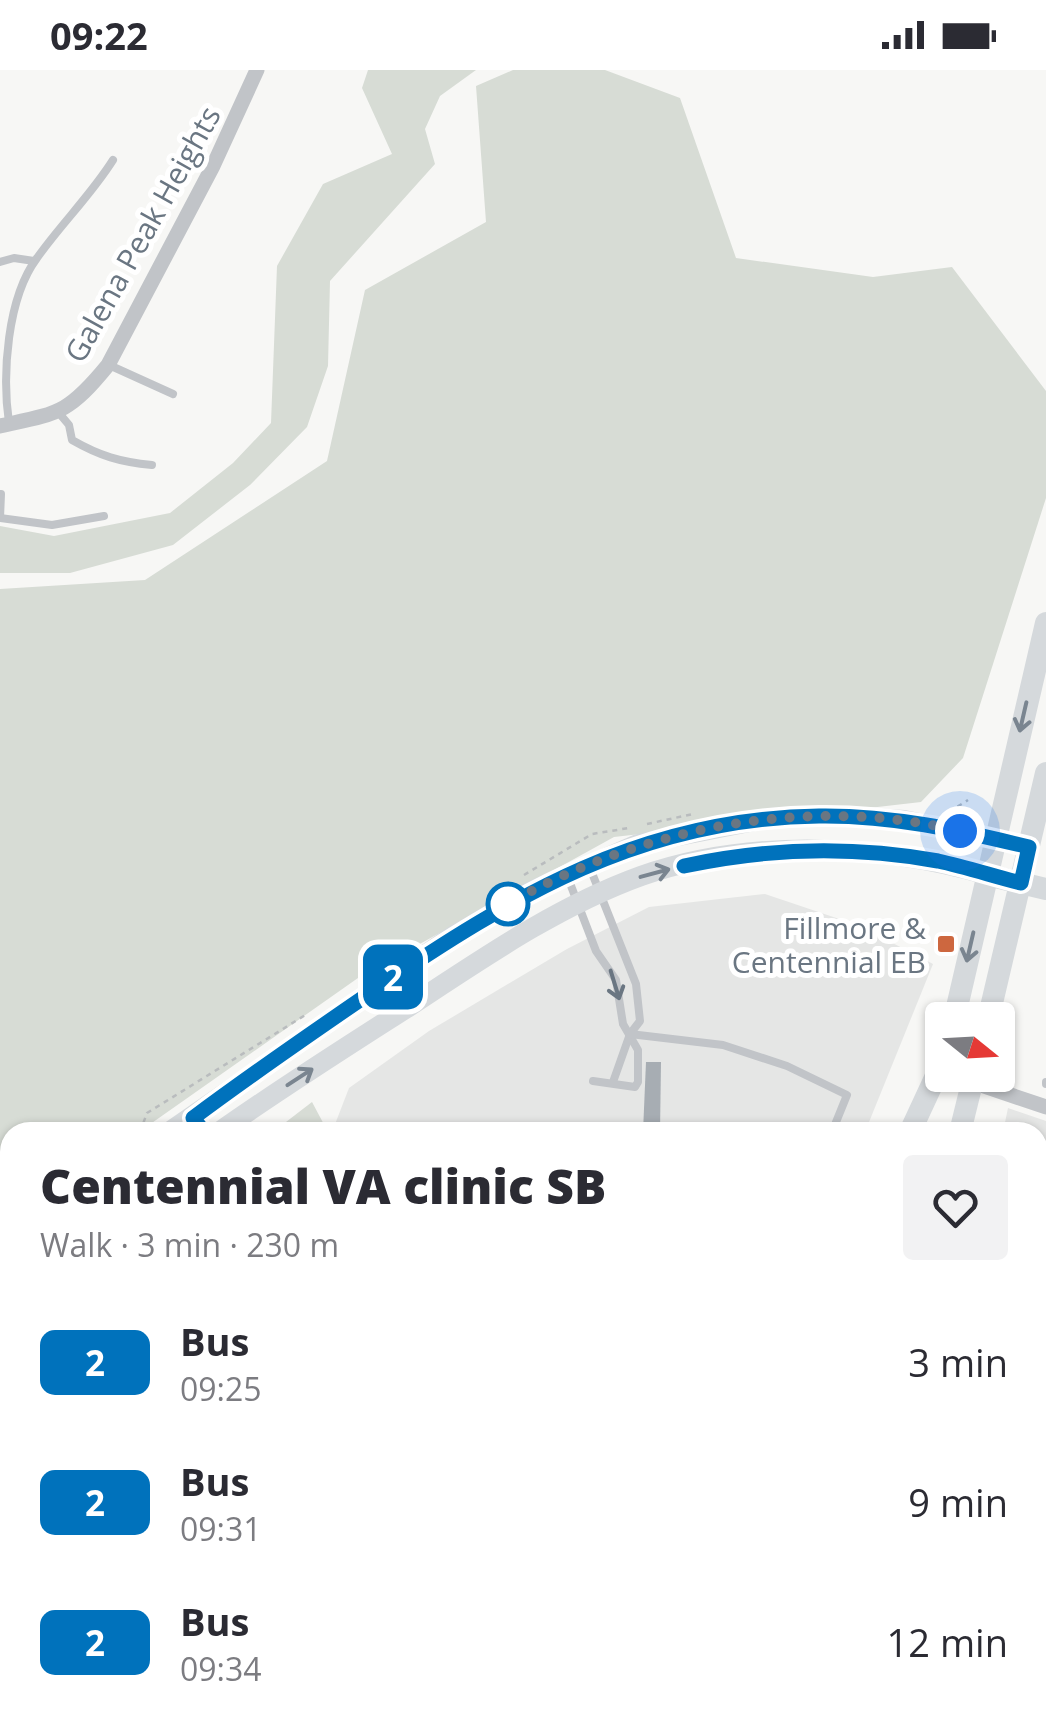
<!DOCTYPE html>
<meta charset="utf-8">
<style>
:root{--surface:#fff;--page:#f2f2f3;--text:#2b2b33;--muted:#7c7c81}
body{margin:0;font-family:"Open Sans",sans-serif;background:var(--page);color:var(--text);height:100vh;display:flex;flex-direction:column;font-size:38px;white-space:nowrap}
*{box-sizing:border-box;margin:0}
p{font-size:32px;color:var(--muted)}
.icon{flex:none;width:55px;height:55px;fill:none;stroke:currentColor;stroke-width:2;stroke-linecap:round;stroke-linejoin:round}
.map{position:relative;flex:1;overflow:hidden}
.details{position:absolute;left:0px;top:1052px;width:1048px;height:612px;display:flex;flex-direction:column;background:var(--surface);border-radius:30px 30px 0 0;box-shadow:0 2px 8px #0004}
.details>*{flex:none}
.badge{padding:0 20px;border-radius:15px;font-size:35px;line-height:65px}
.needle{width:65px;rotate:108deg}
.fabs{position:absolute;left:925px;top:932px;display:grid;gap:20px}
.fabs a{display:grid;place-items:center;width:90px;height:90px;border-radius:10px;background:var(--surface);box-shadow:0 2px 8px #0004;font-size:50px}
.you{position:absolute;width:50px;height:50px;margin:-25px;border:8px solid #fff;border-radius:50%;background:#1a73e8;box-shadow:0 0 0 15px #1a73e833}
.map>.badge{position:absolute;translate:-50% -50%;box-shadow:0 0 0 5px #fff}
.round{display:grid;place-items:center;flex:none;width:105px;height:105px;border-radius:10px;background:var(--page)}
.overview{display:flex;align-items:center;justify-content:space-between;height:170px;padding:0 40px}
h1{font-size:48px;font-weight:800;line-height:75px}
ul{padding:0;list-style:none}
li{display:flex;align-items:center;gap:30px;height:140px;padding:0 40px}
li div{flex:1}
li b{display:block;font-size:38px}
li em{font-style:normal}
li .badge{min-width:110px;font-weight:700;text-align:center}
.status{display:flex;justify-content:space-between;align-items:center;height:70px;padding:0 50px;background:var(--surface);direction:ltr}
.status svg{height:28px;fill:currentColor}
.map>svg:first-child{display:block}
.built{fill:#e5e6e5}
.green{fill:#d7dcd5}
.building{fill:#a7adb3}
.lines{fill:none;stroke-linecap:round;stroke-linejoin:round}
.path{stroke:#b9bcbe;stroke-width:2.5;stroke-dasharray:5 5;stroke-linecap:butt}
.service{stroke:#c1c4c8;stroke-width:8}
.minor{stroke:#c1c4c8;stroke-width:15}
.secondary{stroke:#d5d9dc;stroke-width:20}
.primary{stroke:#d5d9dc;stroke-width:22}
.oneway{stroke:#7a8590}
.oneway2{stroke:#6a7682}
.line-casing{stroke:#fff;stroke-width:22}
.line{stroke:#0072bc;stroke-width:15}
.walk{stroke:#6a7682;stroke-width:10;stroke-dasharray:0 18}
.stop-dot{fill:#fff;stroke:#0072bc;stroke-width:5}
.poi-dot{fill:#cd673f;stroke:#fff;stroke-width:4}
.labels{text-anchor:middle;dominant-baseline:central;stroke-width:10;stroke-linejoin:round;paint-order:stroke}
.street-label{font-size:30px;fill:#6a7682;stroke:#fff}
.poi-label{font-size:30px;fill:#6a7682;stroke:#fff;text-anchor:end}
</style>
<div class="status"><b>09:22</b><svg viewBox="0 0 49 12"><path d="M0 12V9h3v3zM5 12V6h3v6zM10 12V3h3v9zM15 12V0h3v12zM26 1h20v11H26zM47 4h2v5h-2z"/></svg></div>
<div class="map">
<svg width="1046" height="1663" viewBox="0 0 1046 1663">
<rect width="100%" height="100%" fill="#f7f7f5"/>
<g class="built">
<path d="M765,824L860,856L933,894L865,1062H332L349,1018L429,961L567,879L649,837Z"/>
<path d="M1008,1038L1046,1051V1663H881L882,1655H1038V1062H1003Z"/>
</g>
<g class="green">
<path d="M368,0H476L440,26L425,59L435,94L330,211L328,296L307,357L250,415L173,475L70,503H0V456L54,466L170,443L233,393L271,353L277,196L323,114L392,84L362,18Z"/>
<path d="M513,0H605L680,28L736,188L873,207L952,197L1046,321V428L963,688L921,732L614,767L358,908L139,1062H10V1128L0,1132V519L145,510L327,391L365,220L486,152L476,16Z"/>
<path d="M312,1032L328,1062H273Z"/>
<path d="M10,1208V1655H763L761,1663H0V1210Z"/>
</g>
<path class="building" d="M646,992H661L660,1062H643Z"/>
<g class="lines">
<g class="path">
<path d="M949,742L968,730"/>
<path d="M647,754L693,744"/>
<path d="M524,805L592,764L629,758"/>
<path d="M140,1062L147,1043L307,944"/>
</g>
<g class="service">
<path d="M0,192L14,188L34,191"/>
<path d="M109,295L173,324"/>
<path d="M59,343L69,355L72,370C100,386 120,392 152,395"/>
<path d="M9,353C2,305 7,228 37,188C61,154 91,125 113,90"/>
<path d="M0,448L52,455L104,446"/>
<path d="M0,448L1,424"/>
<path d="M590,798L636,914L640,951L630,964L613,1012"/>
<path d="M568,808L596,881L616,910L623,954L638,980V1012L635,1017L593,1011"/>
<path d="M630,964L723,975L787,996L847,1025L832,1062"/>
<path d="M1046,1012V1014"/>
</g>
<g class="minor">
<path d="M0,356C59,343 68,344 108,295L213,96L257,0"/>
<path d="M972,1012L1046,1037"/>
</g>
<g class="secondary">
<path d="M169,1062L451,867L531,821L638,774L769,748L819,745L904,750L996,769"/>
<path d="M219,1062C281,1018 346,977 410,936C483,888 558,836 641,806C749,768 879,774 987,805"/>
<path d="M0,1155L10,1151"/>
<path d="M0,1187L10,1183"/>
</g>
<g class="primary">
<path d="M987,805L1046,819"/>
<path d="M954,950L1046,553"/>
<path d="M988,950L1046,703"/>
<path d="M910,1062L942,993"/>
<path d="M960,1062L974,1005"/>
<path d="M785,1663L788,1655"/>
</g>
</g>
<defs><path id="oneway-shaft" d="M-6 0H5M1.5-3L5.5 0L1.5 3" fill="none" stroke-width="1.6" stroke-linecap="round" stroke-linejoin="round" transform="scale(2.5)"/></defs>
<g class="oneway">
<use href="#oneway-shaft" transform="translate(1023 647) rotate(103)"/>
<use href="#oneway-shaft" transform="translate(655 803) rotate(-15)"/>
<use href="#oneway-shaft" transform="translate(970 877) rotate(103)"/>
<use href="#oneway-shaft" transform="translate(300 1007) rotate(-33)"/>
</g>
<use class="oneway2" href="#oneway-shaft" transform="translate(615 915) rotate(73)"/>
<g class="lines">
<g class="line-casing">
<path id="line" d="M204,1062L193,1048C252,1004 313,962 373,921C514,825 643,748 819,746C891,745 959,760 1029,777L1021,813C993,806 966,797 938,791C854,776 767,778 684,796"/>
</g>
<use href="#line" class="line"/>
<path class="walk" d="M508,834L504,836C640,758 805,724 960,761"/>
</g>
<circle class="stop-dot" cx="508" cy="834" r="20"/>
<rect class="poi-dot" x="936" y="864" width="20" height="20" rx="5"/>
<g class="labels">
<g class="street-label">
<text transform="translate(142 164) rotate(-61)">Galena Peak Heights</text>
</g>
<g class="poi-label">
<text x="926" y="857">Fillmore &amp;<tspan x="926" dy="34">Centennial EB</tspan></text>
</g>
</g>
</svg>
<div class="fabs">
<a><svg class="needle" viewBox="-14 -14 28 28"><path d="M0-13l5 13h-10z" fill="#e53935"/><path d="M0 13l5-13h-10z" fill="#7c7c81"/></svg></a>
</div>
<div class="you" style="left:960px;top:761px"></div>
<b class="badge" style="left:393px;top:907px;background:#0072bc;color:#fff">2</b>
<section class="details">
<div class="overview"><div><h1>Centennial VA clinic SB</h1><p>Walk · 3 min · 230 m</p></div><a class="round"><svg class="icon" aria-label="heart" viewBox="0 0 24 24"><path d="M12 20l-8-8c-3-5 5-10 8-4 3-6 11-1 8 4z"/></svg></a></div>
<ul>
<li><span class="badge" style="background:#0072bc;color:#fff">2</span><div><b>Bus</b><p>09:25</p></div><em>3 min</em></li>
<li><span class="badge" style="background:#0072bc;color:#fff">2</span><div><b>Bus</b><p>09:31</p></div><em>9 min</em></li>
<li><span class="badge" style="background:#0072bc;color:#fff">2</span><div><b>Bus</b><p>09:34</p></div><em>12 min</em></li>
</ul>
</section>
</div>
